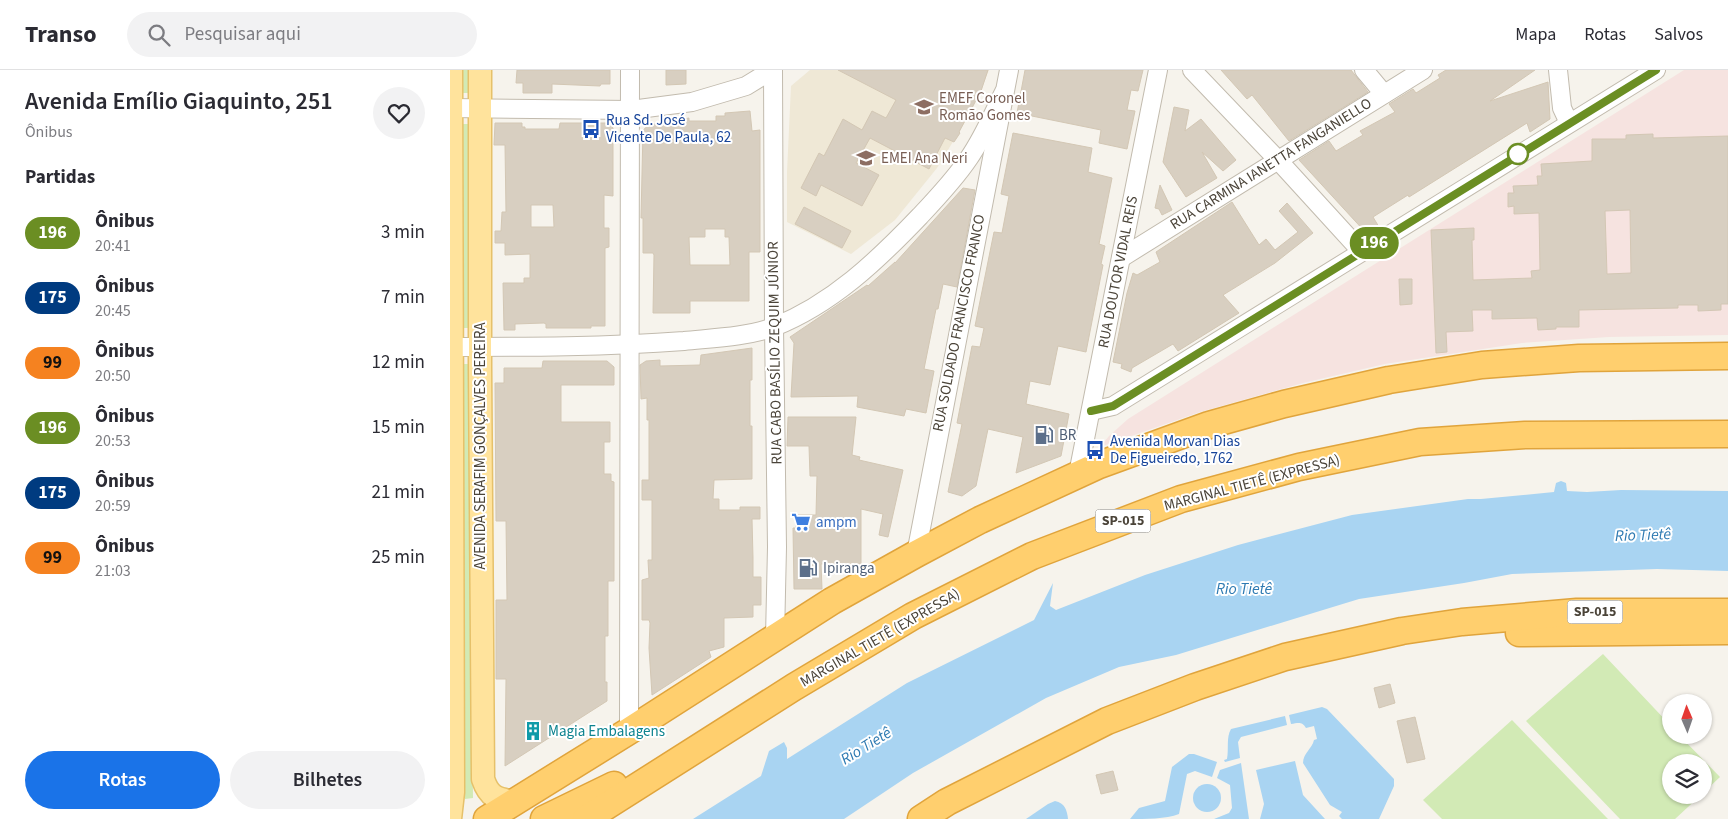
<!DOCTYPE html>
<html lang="pt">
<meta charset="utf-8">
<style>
:root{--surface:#fff;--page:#f2f2f3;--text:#2b2b33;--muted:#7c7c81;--line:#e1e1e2;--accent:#1a73e8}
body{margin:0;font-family:"Source Sans 3",sans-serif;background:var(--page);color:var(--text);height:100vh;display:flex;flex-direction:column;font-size:19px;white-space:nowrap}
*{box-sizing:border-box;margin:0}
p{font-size:16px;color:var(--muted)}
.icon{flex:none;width:28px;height:28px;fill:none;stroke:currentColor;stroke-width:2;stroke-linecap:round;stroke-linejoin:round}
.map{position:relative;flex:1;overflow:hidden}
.details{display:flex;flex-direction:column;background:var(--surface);width:450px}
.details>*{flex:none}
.badge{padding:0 10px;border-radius:16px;font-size:18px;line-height:32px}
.needle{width:32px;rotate:358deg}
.tools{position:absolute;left:1212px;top:624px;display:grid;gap:10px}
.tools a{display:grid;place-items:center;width:50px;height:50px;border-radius:50%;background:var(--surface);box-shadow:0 1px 4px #0004;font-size:25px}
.map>.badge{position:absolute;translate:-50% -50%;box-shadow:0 0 0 2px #fff}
h2{padding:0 25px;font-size:19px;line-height:45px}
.round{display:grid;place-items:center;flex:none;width:52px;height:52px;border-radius:26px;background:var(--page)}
.headline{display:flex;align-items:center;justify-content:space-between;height:85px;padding:0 25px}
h1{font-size:24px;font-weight:600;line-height:38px}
.action{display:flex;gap:10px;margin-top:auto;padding:10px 25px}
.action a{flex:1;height:58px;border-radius:30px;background:var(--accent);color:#fff;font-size:20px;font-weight:600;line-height:58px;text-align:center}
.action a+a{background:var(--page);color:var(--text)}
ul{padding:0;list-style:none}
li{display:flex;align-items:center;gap:15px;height:65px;padding:0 25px}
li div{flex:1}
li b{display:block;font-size:19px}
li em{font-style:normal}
li .badge{min-width:55px;font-weight:700;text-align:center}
header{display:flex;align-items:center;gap:30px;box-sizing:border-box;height:70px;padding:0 25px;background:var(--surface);border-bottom:1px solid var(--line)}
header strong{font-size:24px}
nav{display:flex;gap:28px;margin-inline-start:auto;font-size:18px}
.search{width:350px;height:45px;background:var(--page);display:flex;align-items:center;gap:12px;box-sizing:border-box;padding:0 18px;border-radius:28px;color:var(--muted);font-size:19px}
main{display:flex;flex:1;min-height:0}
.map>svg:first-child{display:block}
.education{fill:#efe8d6}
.medical{fill:#f6e3e0}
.green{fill:#d2eab5}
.water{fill:#a9d4f2}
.building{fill:#d8cfc1;stroke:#d3c7b4;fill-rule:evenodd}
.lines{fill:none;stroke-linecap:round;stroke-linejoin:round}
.minor-casing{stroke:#c2bbae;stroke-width:20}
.major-casing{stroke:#e6c16a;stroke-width:25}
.highway-casing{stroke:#e0a43c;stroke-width:29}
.minor{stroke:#fff;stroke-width:18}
.major{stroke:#ffe39c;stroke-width:22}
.highway{stroke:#ffcf6e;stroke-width:26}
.line-casing{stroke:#fff;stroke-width:11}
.line{stroke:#6b8e23;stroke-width:8}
.stop-dot{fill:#fff;stroke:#6b8e23;stroke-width:2.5}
.labels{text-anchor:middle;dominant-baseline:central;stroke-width:4;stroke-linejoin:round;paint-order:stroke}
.shield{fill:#fff;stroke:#817c74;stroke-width:1}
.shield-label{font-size:14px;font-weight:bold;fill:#4b4439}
.education-label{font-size:15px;fill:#785e54;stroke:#fff;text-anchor:start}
.transit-label{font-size:15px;fill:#164399;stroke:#fff;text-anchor:start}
.street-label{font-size:15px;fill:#4b4439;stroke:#fff}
.service-label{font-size:15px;fill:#4e5e75;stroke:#fff;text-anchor:start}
.shop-label{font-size:15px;fill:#366cbe;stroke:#fff;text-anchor:start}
.culture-label{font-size:15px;fill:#0d838f;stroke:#fff;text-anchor:start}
.water-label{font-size:16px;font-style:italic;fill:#2e7ab2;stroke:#fff}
</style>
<header>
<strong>Transo</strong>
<div class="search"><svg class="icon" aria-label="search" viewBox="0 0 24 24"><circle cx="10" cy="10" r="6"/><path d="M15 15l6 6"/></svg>Pesquisar aqui</div>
<nav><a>Mapa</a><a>Rotas</a><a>Salvos</a></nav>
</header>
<main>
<section class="details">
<div class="headline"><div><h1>Avenida Emílio Giaquinto, 251</h1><p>Ônibus</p></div><a class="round"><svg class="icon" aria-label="heart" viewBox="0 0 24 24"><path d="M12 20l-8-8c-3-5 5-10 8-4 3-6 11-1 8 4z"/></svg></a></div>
<h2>Partidas</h2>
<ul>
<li><span class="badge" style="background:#6b8e23;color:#fff">196</span><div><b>Ônibus</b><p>20:41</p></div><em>3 min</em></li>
<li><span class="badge" style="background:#003b80;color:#fff">175</span><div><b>Ônibus</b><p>20:45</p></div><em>7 min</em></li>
<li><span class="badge" style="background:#f58220;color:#111">99</span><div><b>Ônibus</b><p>20:50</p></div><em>12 min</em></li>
<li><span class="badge" style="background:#6b8e23;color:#fff">196</span><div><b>Ônibus</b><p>20:53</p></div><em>15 min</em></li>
<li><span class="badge" style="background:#003b80;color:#fff">175</span><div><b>Ônibus</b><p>20:59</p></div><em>21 min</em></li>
<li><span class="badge" style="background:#f58220;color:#111">99</span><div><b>Ônibus</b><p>21:03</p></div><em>25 min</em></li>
</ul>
<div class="action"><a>Rotas</a><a>Bilhetes</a></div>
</section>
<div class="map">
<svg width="1278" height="749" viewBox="0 0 1278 749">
<rect width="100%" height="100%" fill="#f6f3ec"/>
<path class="education" d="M360,0H539L521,42L487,98L445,150L401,184L337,152V102L341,16Z"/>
<path class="medical" d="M1234,0H1278V265L1159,267L1072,273L935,294L853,313L750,342L650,377L659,366L678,349Z"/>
<g class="green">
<path d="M12,0H19L20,23H12Z"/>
<path d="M12,54H19L20,258H12Z"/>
<path d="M12,294H19L23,728L15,729Z"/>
<path d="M1153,584L1221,656V665H1229L1270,707L1254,722V692H1221V725H1251L1225,749H1170L1076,651Z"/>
<path d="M1062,650L1158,749H992L973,730Z"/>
</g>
<g class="water">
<path d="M1111,411L1116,413L1117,421L1137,422L1171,420L1278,421V501L1207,499L1062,504L1014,513L909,529L726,585L669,597L596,628L463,703L394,749H243L311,706L319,681L334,672L337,678V689L457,613L584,550L603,513L600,536L606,540L695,505L788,475L902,445L1018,429H1031L1104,422L1106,413Z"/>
<path d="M872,637L877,639L944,709V716L929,749H892L889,746L892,742L880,735L853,693C853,683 862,679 864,670L867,669L864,656L856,658C852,651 848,653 841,654L839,645Z"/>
<path d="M835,646L837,655L791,667L788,672L790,688L775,692L774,690L777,689C779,679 776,667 781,659Z"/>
<path d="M739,684H744L767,692L762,707L745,701L737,704L729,744C716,749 695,749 680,749L689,738L715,731L722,697Z"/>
<path d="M845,691L853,725L875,749H810L814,734L806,700Z"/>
<path d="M791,693L799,749H764L779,743L782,738L780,715L767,708L770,700Z"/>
<circle cx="757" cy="728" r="14"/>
<path d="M605,731C615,733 617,740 618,749H576L598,734Z"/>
</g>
<g class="building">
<path d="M67,0H160V14H151L150,16L102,14V23H73V13H66Z"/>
<path d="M216,0H236V14L216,15Z"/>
<path d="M388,0H538L531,21L509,62L510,63L504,72L495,68L479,99L420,68L406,93L429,105L412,136L371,115L366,126L351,118L369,83L374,86L393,49L412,60L422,41L436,48L446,30Z"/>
<path d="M575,0H693L688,21L681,20L677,40L685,41L677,79L649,73L651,60L567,43Z"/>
<path d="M771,0H901L918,22L839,71L802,25L797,29Z"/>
<path d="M996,0H1085L1040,31L1098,12L1100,49L1080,62L1077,53L959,127L958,125L923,147L929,157L917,164L849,90L879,71L886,81L913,65L910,61L945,42L939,34L963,19L966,23L990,8L988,5Z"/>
<path d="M724,37L739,40L735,61L751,49L786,90L773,101L752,82L767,108L736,127L713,92Z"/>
<path d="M300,41L302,61L310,60V182H299V231H240V243H203L204,185L203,183H193V148H191L193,60L199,55L239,48V51H266V46H275V43ZM255,159H275V167H279L280,195H240L239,167H255Z"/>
<path d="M45,53H72V57H75V59H109L110,53H159L163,58V126L154,125V158H159V177L155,178V256H141V258H96V254L94,253L65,254V260H54L53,213H74V208H80V184L55,185V173H45V161H51L52,142H56L55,75H44ZM81,135H103L104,157H81Z"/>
<path d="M563,63L642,78L638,102L662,108L649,174L655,176L651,194L653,195L636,282L608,276L600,315L580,311L576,334L619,344L611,386L566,403L573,367L538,359L526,416L512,426L498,422L512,354L507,353L522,276L530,277L534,258L525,256L544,162L552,163L559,126L551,124Z"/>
<path d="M1203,64V68L1278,66V234H1271V240L1248,241V235H1228V238L1129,240V257H1106V259L1088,260L1087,248L1042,249V240H1022L1023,261L996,262L997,282L986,283L981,160L1024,158V170H1022L1023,210L1082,208L1081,201L1090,200L1089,143L1064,144V136L1058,137V123H1064L1063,116L1088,115L1087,106H1092L1091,94L1142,91V69H1176V65ZM1180,140L1181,203L1157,204L1155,141Z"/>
<path d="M710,115L722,140L712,145L709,139L705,138Z"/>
<path d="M513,118L525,120L507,217L493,214L488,239H486L474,299L484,301L476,343L456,339L454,346L407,337L408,326L341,327L344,273L340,267L417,215L418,216L445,192V193Z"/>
<path d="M782,132L809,175L816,169L825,180L848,162L829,141L837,133L863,163L825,193L773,225L789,243L728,281L723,274L682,298L681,302L671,298L672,294L663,292L677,223L683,203L687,205L710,192L706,182Z"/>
<path d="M354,137L401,161L392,178L345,154Z"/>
<path d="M949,209H962V234L950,235Z"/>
<path d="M302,278V310H300V356H302V409L264,410L263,429H269V440H290V437H310V449H302L303,488V507H311V535H303V547L274,548V577L259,581L261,587L202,625L199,578L200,553L199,550H192V510L199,508L198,490H202V430H192V410H199V350H197V328L191,329L190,295L196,291L210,290V296L250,295L251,285Z"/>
<path d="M93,291H157L164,297V315H111V352H160V372H154V404H161V411L164,412V511H158V566H155V612H157V631L55,696L56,609H46V530H57L56,451H46L45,313H54V298H92Z"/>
<path d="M338,347H406L402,385L410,387L409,390L453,400L438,467L429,465L433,444L411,439V494H371L372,519H344L343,458H346V445H366L367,406H360L359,376H337Z"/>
<path d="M940,614L945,633L929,638L924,618Z"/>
<path d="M965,647L975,689L957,693L947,651Z"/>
<path d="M663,701L668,720L651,724L646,705Z"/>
</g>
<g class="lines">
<g class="minor-casing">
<g id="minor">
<path d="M323,0L324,257L327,477L325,567"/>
<path d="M742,0L827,89L911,181"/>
<path d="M914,0L934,24"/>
<path d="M1108,0L1112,38L1119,53"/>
<path d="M0,38L181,40L242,32L296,16L322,0"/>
<path d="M671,188L973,0"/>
<path d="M0,277C78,277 156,277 234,271C263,268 296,267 324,257C382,234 427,191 470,146C487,128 505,109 519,88C533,68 543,44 554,22"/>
<path d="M641,341L663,336L1206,0"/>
<path d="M628,404L708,0"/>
<path d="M466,484L559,0"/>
<path d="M179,661L180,0"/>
</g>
</g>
<g class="major-casing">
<g id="major">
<path d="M30,0V296L33,709C39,727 46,729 65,732"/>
<path d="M0,749L3,722L1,0"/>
</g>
</g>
<g class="highway-casing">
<g id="highway">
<path d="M1069,563L1278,561"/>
<path d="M37,749L179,661L382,531L466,484L530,450L649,395L759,355L834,334L939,310L1032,295L1129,288L1278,286"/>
<path d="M94,749L164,715"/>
<path d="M136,749L344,617L463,546L582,486L731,429L849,397L970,372L1075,365L1278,364"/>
<path d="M471,749L497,732L657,651L745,617L835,587L952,561L1012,552L1127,542H1278"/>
</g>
</g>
<use href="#minor" class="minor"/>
<use href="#major" class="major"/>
<use href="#highway" class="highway"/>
</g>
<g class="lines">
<g class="line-casing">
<path id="line" d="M641,341L663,336L1206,0"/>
</g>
<use href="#line" class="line"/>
</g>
<defs>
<g id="school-bare" transform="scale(1.5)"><path d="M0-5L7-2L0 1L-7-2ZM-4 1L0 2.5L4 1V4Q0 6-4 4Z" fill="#8d6e63" stroke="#fff" stroke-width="2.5" paint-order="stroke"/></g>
<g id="bus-bare" transform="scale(1.5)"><path d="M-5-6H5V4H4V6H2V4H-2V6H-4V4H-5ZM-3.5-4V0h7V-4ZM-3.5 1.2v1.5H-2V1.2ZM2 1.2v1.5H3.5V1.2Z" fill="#1a4fb4" stroke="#fff" stroke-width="2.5" paint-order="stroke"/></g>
<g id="fuel-bare" transform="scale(1.5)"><path d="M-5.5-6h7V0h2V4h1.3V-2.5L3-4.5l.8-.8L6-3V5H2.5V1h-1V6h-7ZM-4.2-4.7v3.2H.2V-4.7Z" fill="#5c6f8a" stroke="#fff" stroke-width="2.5" paint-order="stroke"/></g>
<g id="supermarket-bare" transform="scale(1.5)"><path d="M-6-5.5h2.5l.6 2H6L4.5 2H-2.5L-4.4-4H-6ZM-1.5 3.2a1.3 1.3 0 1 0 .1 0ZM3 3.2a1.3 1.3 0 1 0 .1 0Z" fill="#3f7fe0" stroke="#fff" stroke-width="2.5" paint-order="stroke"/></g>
<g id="building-bare" transform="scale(1.5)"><path d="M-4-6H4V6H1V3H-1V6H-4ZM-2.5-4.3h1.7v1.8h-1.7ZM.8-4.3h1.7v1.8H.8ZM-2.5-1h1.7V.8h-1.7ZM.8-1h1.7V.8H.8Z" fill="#0f9aa8" stroke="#fff" stroke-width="2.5" paint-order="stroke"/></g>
</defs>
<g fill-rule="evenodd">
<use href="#school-bare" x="474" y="37"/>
<use href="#bus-bare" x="141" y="59"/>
<use href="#school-bare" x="416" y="88"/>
<use href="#fuel-bare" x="594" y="365"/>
<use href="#bus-bare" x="645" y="380"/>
<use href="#supermarket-bare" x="351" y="452"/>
<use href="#fuel-bare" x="358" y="498"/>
<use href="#building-bare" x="83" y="661"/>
</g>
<circle class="stop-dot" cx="1068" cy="84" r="10"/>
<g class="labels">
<g class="shield">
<rect x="645.5" y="439.5" width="55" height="23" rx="4"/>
<rect x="1117.5" y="530.5" width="55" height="23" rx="4"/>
</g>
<g class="shield-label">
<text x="673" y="451">SP-015</text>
<text x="1145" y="542">SP-015</text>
</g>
<g class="education-label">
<text x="489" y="28">EMEF Coronel<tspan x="489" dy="17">Romão Gomes</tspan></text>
<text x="431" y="88">EMEI Ana Neri</text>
</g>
<g class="transit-label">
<text x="156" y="50">Rua Sd. José<tspan x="156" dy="17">Vicente De Paula, 62</tspan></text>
<text x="660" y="371">Avenida Morvan Dias<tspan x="660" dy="17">De Figueiredo, 1762</tspan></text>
</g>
<g class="street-label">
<text transform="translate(821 94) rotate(-32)">RUA CARMINA IANETTA FANGANIELLO</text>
<text transform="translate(668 202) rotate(-79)">RUA DOUTOR VIDAL REIS</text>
<text transform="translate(509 253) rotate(-79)">RUA SOLDADO FRANCISCO FRANCO</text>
<text transform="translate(325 283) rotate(-91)">RUA CABO BASÍLIO ZEQUIM JÚNIOR</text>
<text transform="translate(30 376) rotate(-90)">AVENIDA SERAFIM GONÇALVES PEREIRA</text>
<text transform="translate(802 413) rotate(-15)">MARGINAL TIETÊ (EXPRESSA)</text>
<text transform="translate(430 568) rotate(-30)">MARGINAL TIETÊ (EXPRESSA)</text>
</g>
<g class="service-label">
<text x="609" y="365">BR</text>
<text x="373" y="498">Ipiranga</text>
</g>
<g class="shop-label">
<text x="366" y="452">ampm</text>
</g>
<g class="culture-label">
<text x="98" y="661">Magia Embalagens</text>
</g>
<g class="water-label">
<text transform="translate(1193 465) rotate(-2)">Rio Tietê</text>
<text x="794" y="519">Rio Tietê</text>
<text transform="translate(416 676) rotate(-32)">Rio Tietê</text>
</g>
</g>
</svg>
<div class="tools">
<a><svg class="needle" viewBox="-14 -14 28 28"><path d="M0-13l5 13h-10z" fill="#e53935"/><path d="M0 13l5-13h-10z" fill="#7c7c81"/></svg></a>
<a><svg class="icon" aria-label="layers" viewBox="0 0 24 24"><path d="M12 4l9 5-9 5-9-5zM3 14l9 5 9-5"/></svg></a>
</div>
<b class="badge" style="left:924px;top:173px;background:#6b8e23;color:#fff">196</b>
</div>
</main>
